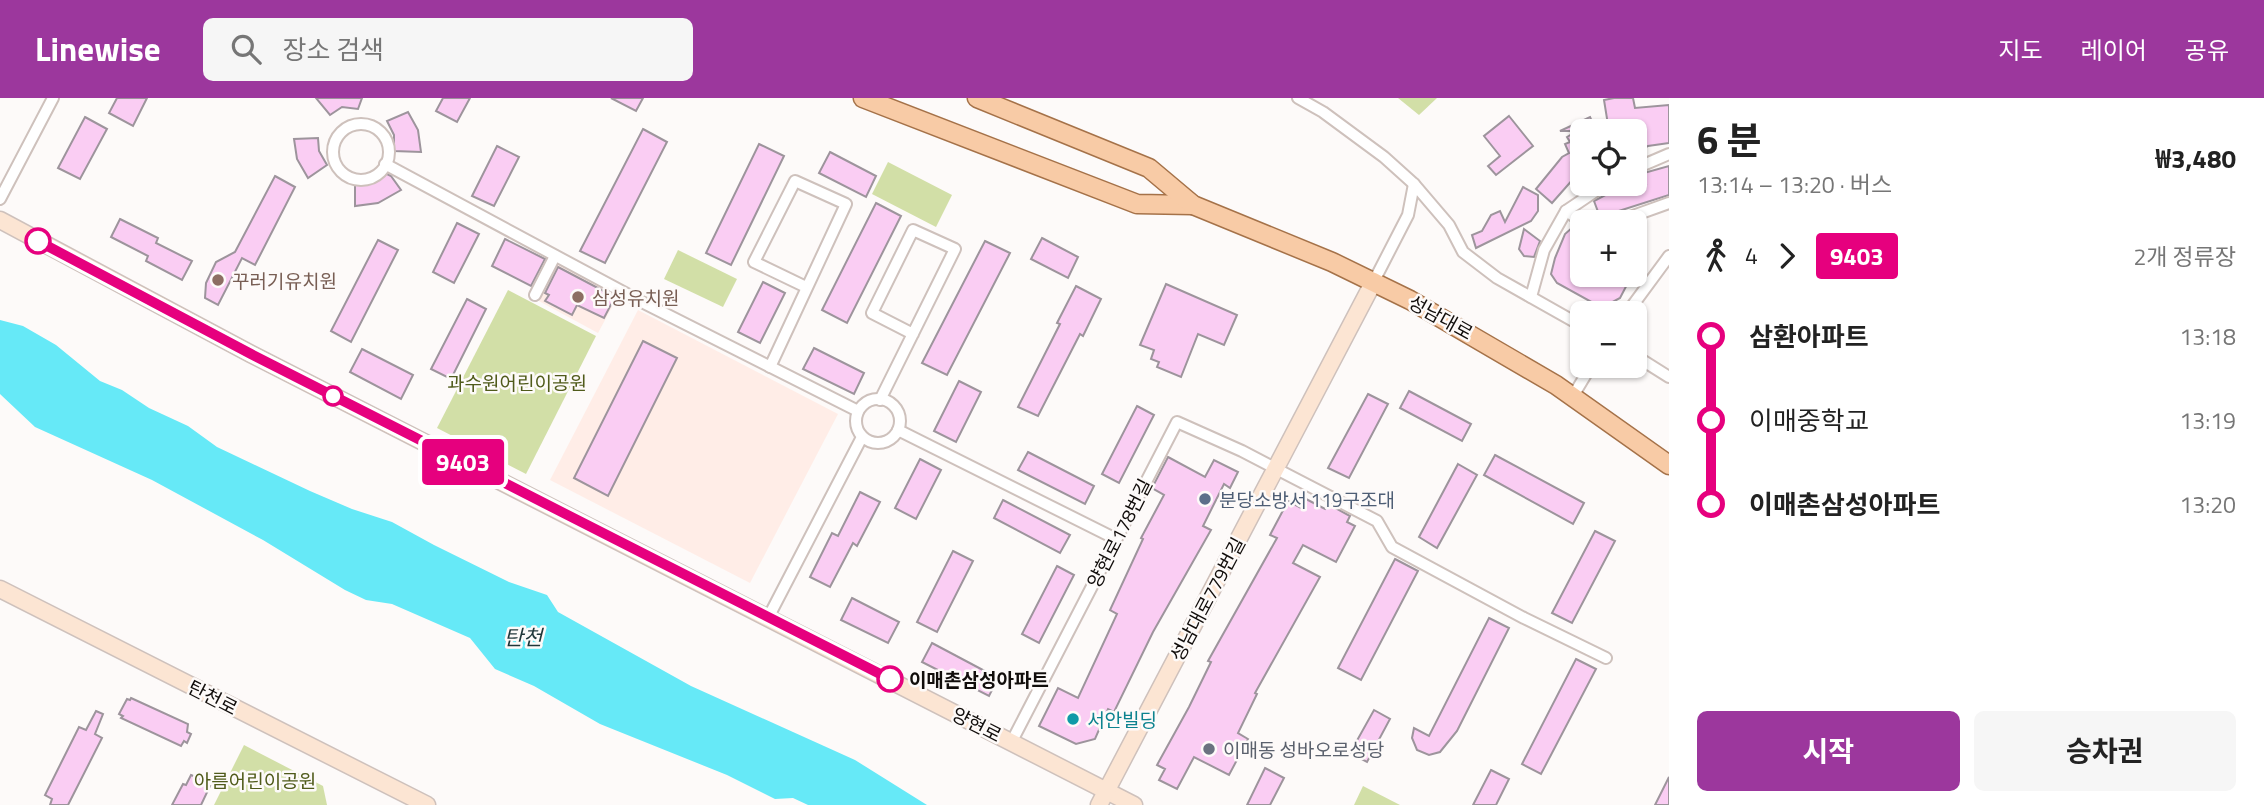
<!DOCTYPE html>
<html lang="ko">
<meta charset="utf-8">
<style>
:root{--surface:#fff;--page:#f6f6f6;--text:#222;--muted:#767676;--accent:#9c379d}
body{margin:0;font-family:"Titillium Web","Noto Sans KR",sans-serif;background:var(--page);color:var(--text);height:100vh;display:flex;flex-direction:column;font-size:26px;white-space:nowrap}
*{box-sizing:border-box;margin:0}
p{font-size:23px;color:var(--muted)}
.icon{flex:none;width:38px;height:38px;fill:none;stroke:currentColor;stroke-width:2;stroke-linecap:round;stroke-linejoin:round}
.map{position:relative;flex:1;overflow:hidden}
.drawer{display:flex;flex-direction:column;background:var(--surface);width:595px}
.drawer>*{flex:none}
.badge{padding:0 14px;border-radius:5px;font-size:24px;line-height:46px}
.controls{position:absolute;left:1570px;top:21px;display:grid;gap:14px}
.controls a{display:grid;place-items:center;width:77px;height:77px;border-radius:10px;background:var(--surface);box-shadow:0 2px 5px #0004;font-size:35px}
.map>.badge{position:absolute;translate:-50% -50%;box-shadow:0 0 0 4px #fff}
.legs{display:flex;align-items:center;gap:10px;height:77px;padding:0 28px;font-size:23px}
.legs p{margin-inline-start:auto}
.overview{display:flex;align-items:center;justify-content:space-between;height:119px;padding:0 28px}
h1{font-size:38px;font-weight:700;line-height:52px}
.cta{display:flex;gap:14px;margin-top:auto;padding:14px 28px}
.cta a{flex:1;height:80px;border-radius:10px;background:var(--accent);color:#fff;font-size:28px;font-weight:700;line-height:80px;text-align:center}
.cta a+a{background:var(--page);color:var(--text)}
ul{padding:0 28px;list-style:none}
li{display:flex;align-items:center;gap:24px;height:84px;font-size:26px}
li i{display:grid;place-items:center;width:10px;height:100%;margin:0 9px;background:currentColor}
li i::after{content:'';width:18px;height:18px;margin:-9px;border:5px solid;border-radius:50%;background:var(--surface)}
li p{margin-inline-start:auto}
li:first-child i{background:linear-gradient(#0000 50%,currentColor 0)}
li:last-child i{background:linear-gradient(currentColor 50%,#0000 0)}
header{display:flex;align-items:center;gap:42px;box-sizing:border-box;height:98px;padding:0 35px;background:var(--accent);color:#fff}
header strong{font-size:33px}
nav{display:flex;gap:38px;margin-inline-start:auto;font-size:24px}
.search{width:490px;height:63px;background:var(--page);display:flex;align-items:center;gap:18px;box-sizing:border-box;padding:0 24px;border-radius:10px;color:var(--muted);font-size:26px}
main{display:flex;flex:1;min-height:0}
.map>svg:first-child{display:block}
.built{fill:#ffede7}
.green{fill:#d2dfa7}
.water{fill:#66e9f7}
.building{fill:#facdf3;stroke:#9d949c;stroke-width:2}
.lines{fill:none;stroke-linecap:round;stroke-linejoin:round}
.street-casing{stroke:#cec1bc;stroke-width:14}
.secondary-casing{stroke:#cec1bc;stroke-width:19}
.primary-casing{stroke:#a57249;stroke-width:21}
.street{stroke:#fff;stroke-width:10}
.secondary{stroke:#fce5d3;stroke-width:16}
.primary{stroke:#f8cba6;stroke-width:18}
.line-1-casing{stroke:#fff;stroke-width:16}
.line-1{stroke:#e6007e;stroke-width:10}
.stop-1-dot{fill:#fff;stroke:#e6007e;stroke-width:3.5}
.education-dot{fill:#8d6e63;stroke:#fdfaf9;stroke-width:2.5}
.service-dot{fill:#5c6f8a;stroke:#fdfaf9;stroke-width:2.5}
.culture-dot{fill:#0f9aa8;stroke:#fdfaf9;stroke-width:2.5}
.worship-dot{fill:#6b7280;stroke:#fdfaf9;stroke-width:2.5}
.labels{text-anchor:middle;dominant-baseline:central;stroke-width:5;stroke-linejoin:round;paint-order:stroke}
.education-label{font-size:19px;fill:#785e54;stroke:#fdfaf9;text-anchor:start}
.street-label{font-size:19px;fill:#110d0b;stroke:#fdfaf9}
.park-label{font-size:19px;fill:#505b1b;stroke:#fdfaf9}
.service-label{font-size:19px;fill:#4e5e75;stroke:#fdfaf9;text-anchor:start}
.stop-label{font-size:19px;font-weight:bold;fill:#110d0b;stroke:#fdfaf9;text-anchor:start}
.culture-label{font-size:19px;fill:#0d838f;stroke:#fdfaf9;text-anchor:start}
.worship-label{font-size:19px;fill:#5b616d;stroke:#fdfaf9;text-anchor:start}
.water-label{font-size:21px;font-style:italic;fill:#1f3639;stroke:#fdfaf9}
</style>
<header>
<strong>Linewise</strong>
<div class="search"><svg class="icon" aria-label="search" viewBox="0 0 24 24"><circle cx="10" cy="10" r="6"/><path d="M15 15l6 6"/></svg>장소 검색</div>
<nav><a>지도</a><a>레이어</a><a>공유</a></nav>
</header>
<main>
<div class="map">
<svg width="1669" height="707" viewBox="0 0 1669 707">
<rect width="100%" height="100%" fill="#fdfaf9"/>
<g class="built">
<path d="M558,163L619,196L598,235L537,202Z"/>
<path d="M638,212L838,316L750,485L550,382Z"/>
</g>
<g class="green">
<path d="M1398,0H1437L1419,17Z"/>
<path d="M888,64L952,97L936,129L872,96Z"/>
<path d="M678,152L737,181L723,209L664,181Z"/>
<path d="M508,192L596,238L526,376L437,330Z"/>
<path d="M244,647L323,688L327,707H214Z"/>
<path d="M1363,688L1400,707H1354Z"/>
</g>
<path class="water" d="M0,222L23,228L56,247L100,283L122,292L149,310L188,328L217,349L310,393L352,411L392,424L434,447L509,484L547,497L558,514L691,588L855,662L927,707H808L793,700L775,701L727,677L600,626L534,588L495,571L470,540L392,506L366,502L345,492L263,442L152,382L35,329L0,296Z"/>
<g class="building">
<path d="M117,0H147L133,28L109,15Z"/>
<path d="M316,0H362L358,11L342,9L330,17Z"/>
<path d="M443,0H470L457,24L436,13Z"/>
<path d="M611,0H643L636,13Z"/>
<path d="M1614,0H1633L1635,10L1669,7V45L1648,48L1634,57V33H1609L1604,2Z"/>
<path d="M408,14L418,32L421,54L394,53V37L387,23Z"/>
<path d="M1509,18L1533,48L1496,77L1488,68L1500,58L1484,38Z"/>
<path d="M85,19L107,31L80,81L58,70Z"/>
<path d="M1590,19L1596,33H1582V71L1552,105L1536,91L1562,59L1569,55L1565,46L1570,44L1567,39L1577,33H1560Z"/>
<path d="M643,31L667,44L605,165L580,153Z"/>
<path d="M318,40L319,53L327,67L308,80L297,61L294,41Z"/>
<path d="M759,46L784,58L731,167L706,155Z"/>
<path d="M497,48L519,59L494,108L472,98Z"/>
<path d="M830,54L876,78L866,99L819,75Z"/>
<path d="M1669,68V97L1600,119L1594,103L1613,93L1612,91L1626,86H1646L1644,75Z"/>
<path d="M385,75L391,78L401,92L378,105L355,108V87L370,85Z"/>
<path d="M275,78L295,89L255,167L242,160L218,207L205,200L206,185L216,164L235,154Z"/>
<path d="M1523,89L1538,97V113L1531,123L1476,150L1472,137L1482,133L1491,117L1500,113L1505,124Z"/>
<path d="M876,105L901,118L847,225L822,212Z"/>
<path d="M120,121L158,140L156,145L192,163L182,182L146,163L148,158L111,139Z"/>
<path d="M457,125L479,136L454,185L433,174Z"/>
<path d="M1573,129L1582,135V146L1572,156L1582,162V177H1632L1620,200L1609,206H1595L1557,185L1551,176L1555,160L1565,136Z"/>
<path d="M1524,131L1540,143L1534,159L1524,158L1519,151Z"/>
<path d="M1042,140L1078,159L1068,180L1031,161Z"/>
<path d="M505,141L545,161L531,188L492,168Z"/>
<path d="M378,142L398,152L351,244L331,233Z"/>
<path d="M985,143L1010,155L947,277L922,265Z"/>
<path d="M558,169L615,199L604,220L577,207L572,217L545,203L549,197L545,195Z"/>
<path d="M763,184L785,195L760,245L738,234Z"/>
<path d="M1166,186L1237,217L1224,247L1198,236L1181,279L1157,269L1159,264L1151,261L1154,252L1140,247Z"/>
<path d="M1076,188L1101,201L1083,238L1080,236L1038,318L1018,309L1060,226L1057,225Z"/>
<path d="M467,201L486,211L451,281L431,271Z"/>
<path d="M643,243L677,260L608,398L574,380Z"/>
<path d="M814,250L864,275L854,296L803,271Z"/>
<path d="M362,251L413,277L401,301L350,274Z"/>
<path d="M959,283L981,294L956,344L934,333Z"/>
<path d="M1409,293L1471,326L1462,343L1400,310Z"/>
<path d="M1368,296L1388,306L1349,380L1328,370Z"/>
<path d="M1137,308L1154,317L1119,385L1102,376Z"/>
<path d="M1028,354L1094,388L1085,406L1018,372Z"/>
<path d="M1495,357L1584,405L1573,426L1484,377Z"/>
<path d="M1168,359L1205,379L1214,362L1238,374L1230,390L1224,386L1203,428L1211,432L1153,534L1114,614L1108,611L1095,641L1076,646L1039,628L1058,590L1078,600L1117,516L1110,512L1143,441L1141,440L1164,397L1152,390Z"/>
<path d="M920,361L941,372L916,421L895,410Z"/>
<path d="M1458,366L1477,377L1437,450L1419,439Z"/>
<path d="M860,394L880,404L857,448L853,445L830,489L810,479L832,435L838,438Z"/>
<path d="M1306,401L1325,411L1328,406L1350,418L1347,424L1355,428L1336,464L1303,447L1293,465L1320,479L1255,595L1257,596L1238,635L1248,641L1229,677L1194,659L1177,691L1159,682L1165,671L1157,667L1189,609L1211,564L1208,563L1277,440L1270,437L1288,403L1301,410Z"/>
<path d="M1003,402L1070,437L1060,455L994,420Z"/>
<path d="M1595,433L1615,443L1572,525L1552,515Z"/>
<path d="M953,453L973,463L937,534L917,524Z"/>
<path d="M1395,461L1418,473L1361,582L1338,570Z"/>
<path d="M1057,468L1074,477L1039,545L1022,536Z"/>
<path d="M852,500L899,524L888,545L841,522Z"/>
<path d="M1489,520L1509,530L1457,633L1440,654L1429,657L1417,652L1412,640L1414,630L1429,638Z"/>
<path d="M932,545L998,580L989,598L922,564Z"/>
<path d="M1576,561L1596,571L1541,676L1522,666Z"/>
<path d="M131,600L188,626L187,634L191,636L187,645L184,643L181,648L121,620L123,618L119,616L127,601L130,602Z"/>
<path d="M1374,612L1390,621L1367,664L1350,655Z"/>
<path d="M96,613L103,616L95,636L102,640L68,707H50L52,701L45,697L79,629L86,632Z"/>
<path d="M1265,670L1284,680L1270,707H1247Z"/>
<path d="M1491,672L1509,681L1496,707H1473Z"/>
<path d="M191,677L208,684L207,687L210,688L201,707H172L183,686L186,687Z"/>
<path d="M1669,679V707H1655Z"/>
</g>
<g class="lines">
<g class="street-casing">
<g id="street">
<path d="M1298,0L1323,14L1384,59L1414,86L1449,127L1463,154L1497,180L1582,228"/>
<circle cx="361" cy="54" r="28"/>
<path d="M385,66L638,202L858,313"/>
<path d="M1634,71L1669,56"/>
<path d="M0,101L53,0"/>
<path d="M1566,113L1583,124"/>
<path d="M1616,124L1669,105"/>
<path d="M1374,183L1408,117L1414,86"/>
<path d="M535,197L555,158"/>
<path d="M1531,199L1544,152L1566,113L1606,86"/>
<path d="M1627,215L1669,158"/>
<path d="M1634,257L1669,279"/>
<path d="M770,269L846,106L795,83L754,164L806,189"/>
<path d="M1573,298L1591,268"/>
<circle cx="878" cy="323" r="22"/>
<path d="M880,302L955,151L913,132L872,215L913,236"/>
<path d="M898,332L1116,441"/>
<path d="M768,520L862,339"/>
<path d="M1012,643L1177,324L1242,353L1377,423L1392,449L1524,520L1606,560"/>
</g>
</g>
<g class="secondary-casing">
<g id="secondary">
<path d="M0,122L251,256L1134,707"/>
<path d="M0,491L427,707"/>
<path d="M1099,707L1374,183"/>
</g>
</g>
<g class="primary-casing">
<g id="primary">
<path d="M863,0L1137,106L1193,107"/>
<path d="M977,0L1149,70L1193,107L1332,164L1410,202L1556,287L1669,367"/>
</g>
</g>
<use href="#street" class="street"/>
<use href="#secondary" class="secondary"/>
<use href="#primary" class="primary"/>
</g>
<g class="lines">
<g class="line-1-casing">
<path id="line-1" d="M38,143L251,256L890,581"/>
</g>
<use href="#line-1" class="line-1"/>
</g>
<g class="stop-1-dot">
<circle cx="38" cy="143" r="12"/>
<circle cx="333" cy="298" r="9"/>
<circle cx="890" cy="581" r="12"/>
</g>
<g class="education-dot">
<circle cx="218" cy="182" r="7"/>
<circle cx="578" cy="199" r="7"/>
</g>
<circle class="service-dot" cx="1205" cy="401" r="7"/>
<circle class="culture-dot" cx="1073" cy="621" r="7"/>
<circle class="worship-dot" cx="1209" cy="651" r="7"/>
<g class="labels">
<g class="education-label">
<text x="232" y="182">꾸러기유치원</text>
<text x="592" y="199">삼성유치원</text>
</g>
<g class="street-label">
<text transform="translate(1441 219) rotate(29)">성남대로</text>
<text transform="translate(1119 435) rotate(-63)">양현로178번길</text>
<text transform="translate(1207 501) rotate(-62)">성남대로779번길</text>
<text transform="translate(213 599) rotate(27)">탄천로</text>
<text transform="translate(977 626) rotate(27)">양현로</text>
</g>
<g class="park-label">
<text x="517" y="284">과수원어린이공원</text>
<text x="255" y="682">아름어린이공원</text>
</g>
<g class="service-label">
<text x="1219" y="401">분당소방서 119구조대</text>
</g>
<g class="stop-label">
<text x="909" y="581">이매촌삼성아파트</text>
</g>
<g class="culture-label">
<text x="1087" y="621">서안빌딩</text>
</g>
<g class="worship-label">
<text x="1223" y="651">이매동 성바오로성당</text>
</g>
<g class="water-label">
<text x="523" y="539">탄천</text>
</g>
</g>
</svg>
<div class="controls">
<a><svg class="icon" aria-label="locate" viewBox="0 0 24 24"><circle cx="12" cy="12" r="6"/><path d="M12 2v4M12 18v4M2 12h4M18 12h4"/></svg></a>
<a>+</a>
<a>−</a>
</div>
<b class="badge" style="left:463px;top:364px;background:#e6007e;color:#fff">9403</b>
</div>
<section class="drawer">
<div class="overview"><div><h1>6 분</h1><p>13:14 – 13:20 · 버스</p></div><b>₩3,480</b></div>
<div class="legs"><svg class="icon" aria-label="walk" viewBox="0 0 24 24"><circle cx="13" cy="4" r="2"/><path d="M13 8l-2 6 4 7M11 14l-3 7M7 12l3-4h3l4 4"/></svg>4<svg class="icon" aria-label="forward" viewBox="0 0 24 24"><path d="M9 5l7 7-7 7"/></svg><b class="badge" style="background:#e6007e;color:#fff">9403</b><p>2개 정류장</p></div>
<ul>
<li><i style="color:#e6007e"></i><b>삼환아파트</b><p>13:18</p></li>
<li><i style="color:#e6007e"></i><span>이매중학교</span><p>13:19</p></li>
<li><i style="color:#e6007e"></i><b>이매촌삼성아파트</b><p>13:20</p></li>
</ul>
<div class="cta"><a>시작</a><a>승차권</a></div>
</section>
</main>
